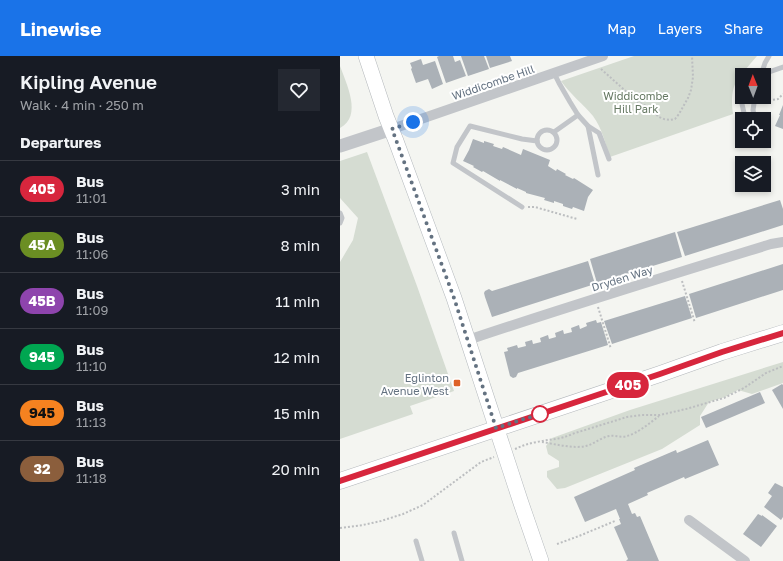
<!DOCTYPE html>
<meta charset="utf-8">
<style>
:root{--surface:#171b24;--page:#242831;--text:#f1f3f6;--muted:#9ea1a6;--line:#363941;--accent:#1a73e8}
body{margin:0;font-family:"Golos Text",sans-serif;background:var(--page);color:var(--text);height:100vh;display:flex;flex-direction:column;font-size:15px;white-space:nowrap}
*{box-sizing:border-box;margin:0}
p{font-size:13px;color:var(--muted)}
.icon{flex:none;width:22px;height:22px;fill:none;stroke:currentColor;stroke-width:2;stroke-linecap:round;stroke-linejoin:round}
.map{position:relative;flex:1;overflow:hidden}
.details{display:flex;flex-direction:column;background:var(--surface);width:340px}
.details>*{flex:none}
.badge{padding:0 8px;border-radius:13px;font-size:14px;line-height:26px}
.needle{width:26px;rotate:359deg}
.buttons{position:absolute;left:395px;top:12px;display:grid;gap:8px}
.buttons a{display:grid;place-items:center;width:36px;height:36px;border-radius:0px;background:var(--surface);box-shadow:0 2px 6px #0003;font-size:20px}
.you{position:absolute;width:20px;height:20px;margin:-10px;border:3px solid #fff;border-radius:50%;background:#1a73e8;box-shadow:0 0 0 6px #1a73e833}
.map>.badge{position:absolute;translate:-50% -50%;box-shadow:0 0 0 2px #fff}
h2{padding:0 20px;font-size:15px;line-height:36px}
.round{display:grid;place-items:center;flex:none;width:42px;height:42px;border-radius:0px;background:var(--page)}
.overview{display:flex;align-items:center;justify-content:space-between;height:68px;padding:0 20px}
h1{font-size:19px;font-weight:600;line-height:30px}
ul{padding:0;list-style:none}
li{display:flex;align-items:center;gap:12px;height:56px;padding:0 20px;border-top:1px solid var(--line)}
li div{flex:1}
li b{display:block;font-size:15px}
li em{font-style:normal}
li .badge{min-width:44px;font-weight:700;text-align:center}
header{display:flex;align-items:center;gap:24px;box-sizing:border-box;height:56px;padding:0 20px;background:var(--accent);color:#fff}
header strong{font-size:19px}
nav{display:flex;gap:22px;margin-inline-start:auto;font-size:14px}
main{display:flex;flex:1;min-height:0}
.map>svg:first-child{display:block}
.green{fill:#d5dcd2}
.building{fill:#abb1b7}
.lines{fill:none;stroke-linecap:round;stroke-linejoin:round}
.secondary-casing{stroke:#b4b9bd;stroke-width:16}
.primary-casing{stroke:#b3b7bb;stroke-width:17}
.path{stroke:#bcbec0;stroke-width:2;stroke-dasharray:2 2;stroke-linecap:butt}
.service{stroke:#c2c5c9;stroke-width:5}
.minor{stroke:#c2c5c9;stroke-width:10}
.tertiary{stroke:#c2c5c9;stroke-width:13}
.secondary{stroke:#fff;stroke-width:15}
.primary{stroke:#fff;stroke-width:16}
.line-casing{stroke:#fff;stroke-width:9}
.line{stroke:#d7263d;stroke-width:6}
.walk{stroke:#647281;stroke-width:4;stroke-dasharray:0 7.2}
.poi-dot{fill:#de6228;stroke:#fff;stroke-width:1.5}
.stop-dot{fill:#fff;stroke:#d7263d;stroke-width:2}
.labels{text-anchor:middle;dominant-baseline:central;stroke-width:4;stroke-linejoin:round;paint-order:stroke}
.street-label{font-size:11px;fill:#647281;stroke:#fff}
.park-label{font-size:11px;fill:#667963;stroke:#fff}
.poi-label{font-size:11px;fill:#647281;stroke:#fff;text-anchor:end}
</style>
<header>
<strong>Linewise</strong>
<nav><a>Map</a><a>Layers</a><a>Share</a></nav>
</header>
<main>
<section class="details">
<div class="overview"><div><h1>Kipling Avenue</h1><p>Walk · 4 min · 250 m</p></div><a class="round"><svg class="icon" aria-label="heart" viewBox="0 0 24 24"><path d="M12 20l-8-8c-3-5 5-10 8-4 3-6 11-1 8 4z"/></svg></a></div>
<h2>Departures</h2>
<ul>
<li><span class="badge" style="background:#d7263d;color:#fff">405</span><div><b>Bus</b><p>11:01</p></div><em>3 min</em></li>
<li><span class="badge" style="background:#6b8e23;color:#fff">45A</span><div><b>Bus</b><p>11:06</p></div><em>8 min</em></li>
<li><span class="badge" style="background:#8e44ad;color:#fff">45B</span><div><b>Bus</b><p>11:09</p></div><em>11 min</em></li>
<li><span class="badge" style="background:#00a651;color:#fff">945</span><div><b>Bus</b><p>11:10</p></div><em>12 min</em></li>
<li><span class="badge" style="background:#f58220;color:#111">945</span><div><b>Bus</b><p>11:13</p></div><em>15 min</em></li>
<li><span class="badge" style="background:#8b5e3c;color:#fff">32</span><div><b>Bus</b><p>11:18</p></div><em>20 min</em></li>
</ul>
</section>
<div class="map">
<svg width="443" height="505" viewBox="0 0 443 505">
<rect width="100%" height="100%" fill="#f4f5f1"/>
<g class="green">
<path d="M294,0H417C398,23 389,26 393,58L270,101C265,87 262,72 253,60C243,48 230,38 221,25Z"/>
<path d="M0,10C6,27 23,60 0,72Z"/>
<path d="M27,96L77,230L114,335L70,350L73,358L0,383V206L13,184L18,162L0,142V105Z"/>
<path d="M443,306V327L412,338L398,334L385,341L369,346L360,360V369L322,393L225,432L217,433L207,421V415L219,411V405L208,398L206,390L212,382L290,354Z"/>
</g>
<g class="building">
<path d="M99,0H113L115,6L120,4L126,20L106,27L97,1Z"/>
<path d="M121,0H144L149,13L128,20Z"/>
<path d="M146,0H170L172,5L150,12Z"/>
<path d="M81,3L83,9L95,5L103,28L92,33L88,23L76,27L71,13L72,12L70,7Z"/>
<path d="M443,49V73L435,70L440,59H439Z"/>
<path d="M133,83L144,87V85L154,88L153,90L162,93L163,91L181,99L183,93L210,104L208,110L216,115L217,113L226,118L225,119L233,123L234,122L253,134L248,141L244,155L233,151L232,153L223,150V148L214,145V147L204,144L205,142L186,137V136L177,132V133L160,124V125L143,115L142,116L133,111L134,110L123,105L129,94Z"/>
<path d="M440,144L443,153V169L345,200L337,176Z"/>
<path d="M335,176L342,201L257,227L250,203Z"/>
<path d="M248,205L255,228L152,261L145,241L144,237L145,235L149,233L152,235Z"/>
<path d="M443,208V234L356,262L349,238Z"/>
<path d="M345,240L352,262L272,288L264,265Z"/>
<path d="M256,264L257,267L261,266L268,289L178,317L176,321L173,322L170,320L164,296L168,295L167,292L177,289L178,292L186,290L185,286L192,284L193,288L201,286L200,282L208,279L209,283L216,281L215,277L223,274L224,278L232,276L231,272L239,269L240,273L247,270L246,267Z"/>
<path d="M442,328L443,329V353L432,334Z"/>
<path d="M420,336L425,347L366,372L361,361Z"/>
<path d="M368,384L379,409L345,423L344,421L307,437L308,439L288,448L292,458L295,457L297,461L300,460L319,505H286L288,503L274,471L281,468L279,463H280L276,453L245,466L234,441L295,414L294,412L336,394L337,397Z"/>
<path d="M435,427L443,431V461L441,464L424,451L432,440L428,437Z"/>
<path d="M418,458L422,460V459L437,470L421,491L403,478Z"/>
</g>
<g class="lines">
<g class="secondary-casing">
<path id="secondary" d="M26,0L46,60L56,85L114,242L181,447L201,505"/>
</g>
<g class="primary-casing">
<path id="primary" d="M0,425L320,318L382,296L443,277"/>
</g>
<g class="path">
<path d="M261,13L298,46L308,51L319,61L324,63L330,64L335,63L339,58L348,42L351,34L353,21L352,0"/>
<path d="M421,44H432L438,43L443,38"/>
<path d="M188,151H195L237,163"/>
<path d="M342,225L355,267"/>
<path d="M258,251L271,293"/>
<path d="M202,386C215,388 233,393 246,390C254,388 260,382 269,380C275,379 281,382 287,380C298,377 310,367 319,360"/>
<path d="M175,393C182,390 189,387 197,386C209,383 220,384 232,378L287,361L302,359H320L346,353L384,342L404,332L426,317L443,310"/>
<path d="M0,472L23,469L41,465L63,458L83,449L141,406L154,401"/>
<path d="M217,488L239,480L275,465"/>
</g>
<g class="service">
<path d="M214,17L219,27L230,46L238,59L248,70L258,119"/>
<path d="M420,19L443,11"/>
<path d="M421,19L425,7L429,0"/>
<path d="M402,37V48L404,57"/>
<path d="M415,63L413,54L415,41"/>
<path d="M248,70L259,77L269,103"/>
<circle cx="207" cy="84" r="10"/>
<path d="M214,76L238,59"/>
<path d="M182,151L113,107L117,91L130,70L182,83L197,85"/>
<path d="M0,157L2,162L0,167"/>
<path d="M114,477L122,505"/>
<path d="M76,485L82,505"/>
</g>
<g class="minor">
<path d="M52,73L263,0"/>
<path d="M128,284C229,250 330,219 431,188L443,186"/>
<path d="M349,464L405,505"/>
</g>
<path class="tertiary" d="M0,90L52,73"/>
<use href="#secondary" class="secondary"/>
<use href="#primary" class="primary"/>
</g>
<g class="lines">
<g class="line-casing">
<path id="line" d="M0,425L320,318L382,296L443,277"/>
</g>
<use href="#line" class="line"/>
<path class="walk" d="M73,66L52,73L114,242L156,372L203,357L200,358"/>
</g>
<rect class="poi-dot" x="113" y="323" width="8" height="8" rx="2"/>
<circle class="stop-dot" cx="200" cy="358" r="8"/>
<g class="labels">
<g class="street-label">
<text transform="translate(153 26) rotate(-19)">Widdicombe Hill</text>
<text transform="translate(282 222) rotate(-17)">Dryden Way</text>
</g>
<g class="park-label">
<text x="296" y="39">Widdicombe<tspan x="296" dy="13">Hill Park</tspan></text>
</g>
<g class="poi-label">
<text x="109" y="321">Eglinton<tspan x="109" dy="13">Avenue West</tspan></text>
</g>
</g>
</svg>
<div class="buttons">
<a><svg class="needle" viewBox="-14 -14 28 28"><path d="M0-13l5 13h-10z" fill="#e53935"/><path d="M0 13l5-13h-10z" fill="#9ea1a6"/></svg></a>
<a><svg class="icon" aria-label="locate" viewBox="0 0 24 24"><circle cx="12" cy="12" r="6"/><path d="M12 2v4M12 18v4M2 12h4M18 12h4"/></svg></a>
<a><svg class="icon" aria-label="layers" viewBox="0 0 24 24"><path d="M12 4l9 5-9 5-9-5zM3 14l9 5 9-5"/></svg></a>
</div>
<div class="you" style="left:73px;top:66px"></div>
<b class="badge" style="left:288px;top:329px;background:#d7263d;color:#fff">405</b>
</div>
</main>
